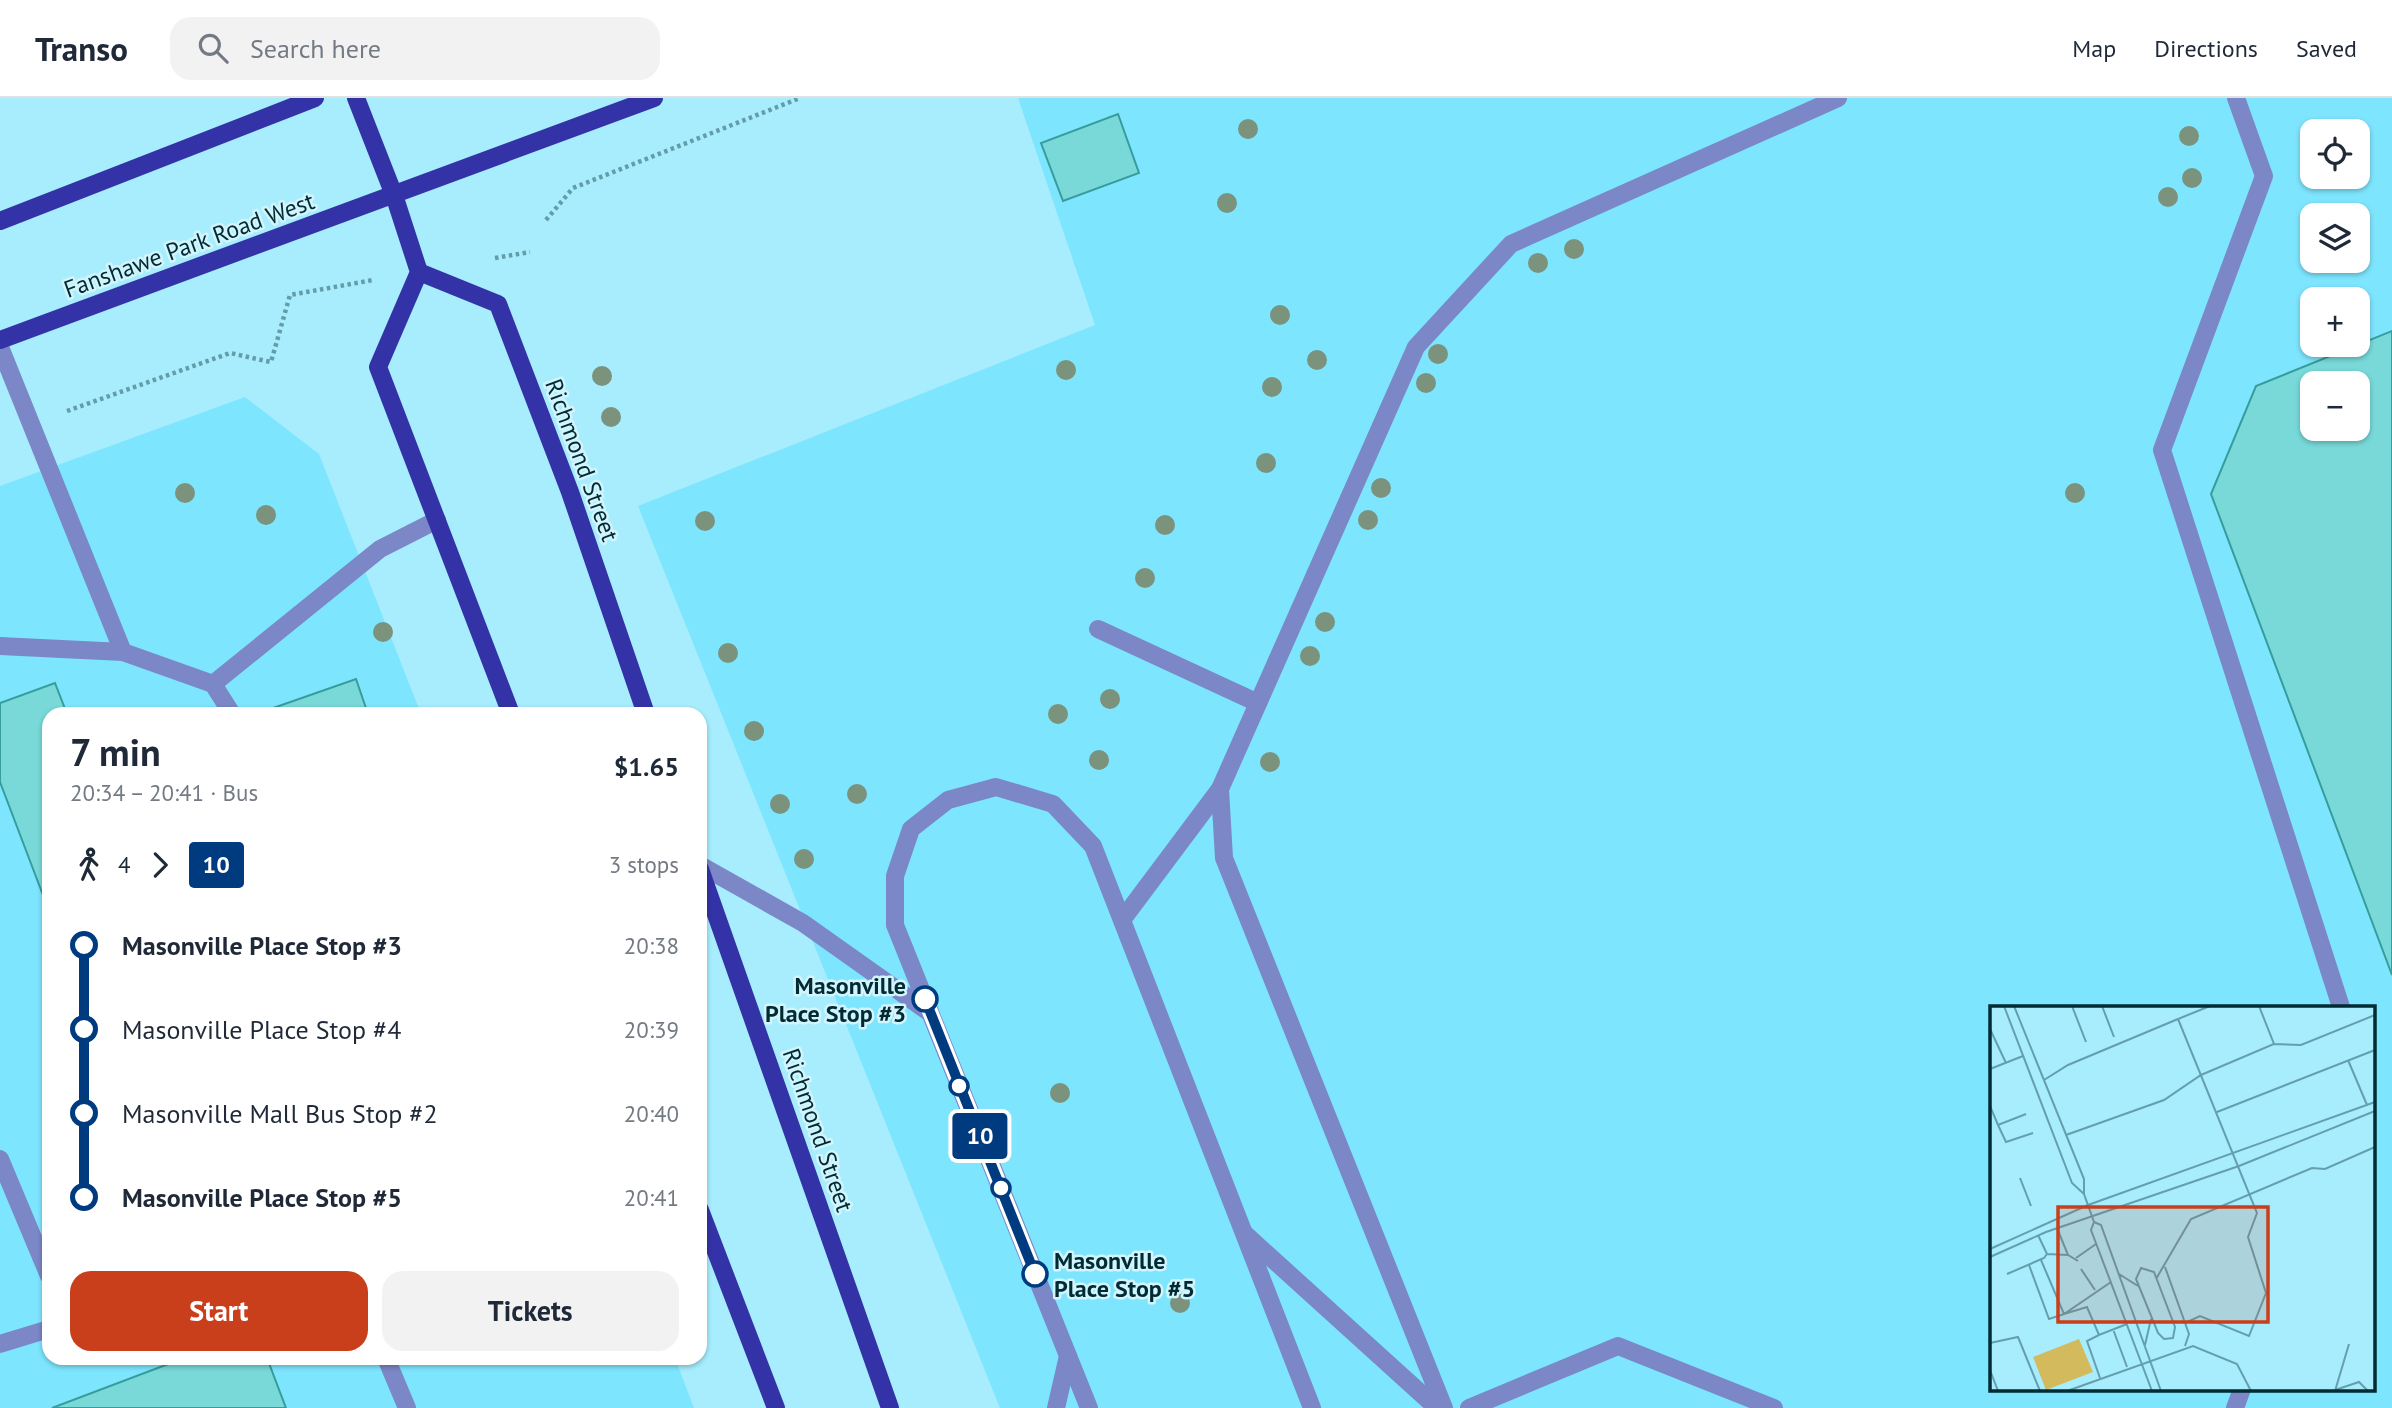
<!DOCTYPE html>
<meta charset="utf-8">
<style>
:root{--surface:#fff;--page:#f2f2f3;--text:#1f2937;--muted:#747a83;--line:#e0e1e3;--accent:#c93f1c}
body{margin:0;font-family:"PT Sans",sans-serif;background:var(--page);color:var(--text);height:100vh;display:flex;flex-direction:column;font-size:26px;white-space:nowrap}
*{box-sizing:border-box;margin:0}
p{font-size:23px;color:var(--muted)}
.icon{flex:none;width:38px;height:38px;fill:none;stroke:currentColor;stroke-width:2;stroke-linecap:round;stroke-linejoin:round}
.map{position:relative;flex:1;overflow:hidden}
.side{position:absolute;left:42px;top:609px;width:665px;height:658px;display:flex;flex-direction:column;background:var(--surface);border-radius:21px;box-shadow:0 2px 5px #0004}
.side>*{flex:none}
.badge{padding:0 14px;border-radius:5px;font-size:24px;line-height:46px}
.buttons{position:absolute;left:2300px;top:21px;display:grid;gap:14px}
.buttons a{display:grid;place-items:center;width:70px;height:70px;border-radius:14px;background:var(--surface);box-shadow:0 2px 5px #0004;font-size:35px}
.map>.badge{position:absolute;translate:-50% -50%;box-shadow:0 0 0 4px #fff}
.legs{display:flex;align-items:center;gap:10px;height:77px;padding:0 28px;font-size:23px}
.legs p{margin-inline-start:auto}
.overview{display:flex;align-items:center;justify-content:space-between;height:119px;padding:0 28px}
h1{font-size:38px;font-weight:700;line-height:52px}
.button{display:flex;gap:14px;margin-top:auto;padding:14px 28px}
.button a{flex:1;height:80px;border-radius:21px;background:var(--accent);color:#fff;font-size:28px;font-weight:700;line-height:80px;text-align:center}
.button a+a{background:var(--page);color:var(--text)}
ul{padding:0 28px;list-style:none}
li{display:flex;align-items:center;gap:24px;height:84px;font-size:26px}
li i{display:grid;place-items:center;width:10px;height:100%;margin:0 9px;background:currentColor}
li i::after{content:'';width:18px;height:18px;margin:-9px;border:5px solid;border-radius:50%;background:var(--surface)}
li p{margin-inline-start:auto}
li:first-child i{background:linear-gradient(#0000 50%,currentColor 0)}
li:last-child i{background:linear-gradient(currentColor 50%,#0000 0)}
header{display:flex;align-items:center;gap:42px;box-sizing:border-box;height:98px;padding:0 35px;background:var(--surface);border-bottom:2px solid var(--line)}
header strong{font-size:33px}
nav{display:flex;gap:38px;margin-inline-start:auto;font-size:24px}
.search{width:490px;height:63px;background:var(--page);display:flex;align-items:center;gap:18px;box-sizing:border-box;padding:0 24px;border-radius:21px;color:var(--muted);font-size:26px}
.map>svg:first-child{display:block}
.built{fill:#7ee5fe;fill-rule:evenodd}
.building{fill:#78d9d8;stroke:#379c9c;stroke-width:2;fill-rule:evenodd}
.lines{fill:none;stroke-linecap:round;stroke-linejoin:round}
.path{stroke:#639daa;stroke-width:4.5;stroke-dasharray:3.5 3.5;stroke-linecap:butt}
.minor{stroke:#7b87c6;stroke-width:18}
.major{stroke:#3333a7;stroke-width:18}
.tree{fill:#7b937d}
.line-1-casing{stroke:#fff;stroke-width:16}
.line-1{stroke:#003b80;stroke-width:10}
.stop-1-dot{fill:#fff;stroke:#003b80;stroke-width:3.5}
.labels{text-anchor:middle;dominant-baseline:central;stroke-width:5;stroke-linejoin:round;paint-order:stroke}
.street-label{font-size:24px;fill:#012b33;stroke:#d2f4fc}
.stop-label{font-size:24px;font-weight:bold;fill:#012b33;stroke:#d2f4fc;text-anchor:end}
.inset-road{fill:none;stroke:#659fad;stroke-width:2}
.view{fill:#c93f1c;fill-opacity:0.15;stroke:#c93f1c;stroke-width:3.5}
.inset-edge{fill:none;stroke:#012b33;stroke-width:3.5}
</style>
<header>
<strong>Transo</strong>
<div class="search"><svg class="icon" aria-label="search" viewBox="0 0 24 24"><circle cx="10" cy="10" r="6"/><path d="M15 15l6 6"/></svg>Search here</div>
<nav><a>Map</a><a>Directions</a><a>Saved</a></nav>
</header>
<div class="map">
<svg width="2392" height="1310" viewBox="0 0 2392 1310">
<rect width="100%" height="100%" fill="#a7edfe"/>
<g class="built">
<path d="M1018,0H2392V1310H1000L638,408L1095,227ZM2312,33H2357V79H2312ZM2312,117H2357V163H2312ZM2312,201H2357V247H2312ZM2312,285H2357V331H2312ZM1991,909H2373V1291H1991Z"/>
<path d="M245,299L319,356L421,616H49V1260H675L694,1310H0V388Z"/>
</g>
<g class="building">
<path d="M1118,16L1139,75L1063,103L1041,45Z"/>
<path d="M2392,233V877L2211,396L2256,288ZM2312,285H2357V331H2312Z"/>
<path d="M356,581L368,616H256Z"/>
<path d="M55,585L67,616H49V813L0,684V605Z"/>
<path d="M184,1260H267L286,1310H52Z"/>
</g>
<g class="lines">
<g class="path">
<path d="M546,122L573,90L800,0"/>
<path d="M495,160L530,154"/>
<path d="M67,313L230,255L271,264L290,197L373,182"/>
</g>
<g class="minor">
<path d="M2236,0L2264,78L2162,352L2341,909"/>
<path d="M0,249L123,554"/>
<path d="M1098,531L1258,605"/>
<path d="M0,548L123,554L213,586L232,616"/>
<path d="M213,586L380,451L437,422"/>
<path d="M1220,691L1224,760L1444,1310"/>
<path d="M700,767L803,825L930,915"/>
<path d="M1122,822L1220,691L1416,249L1511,146L1838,0"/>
<path d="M0,1061L49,1178"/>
<path d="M1246,1137L1437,1310"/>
<path d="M0,1246L49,1231"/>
<path d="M386,1260L407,1310"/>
<path d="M1056,1310L1068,1258"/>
<path d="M1089,1310L895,827V778L911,731L948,702L996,689L1053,706L1093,748L1312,1310"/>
<path d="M1469,1310L1618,1248L1774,1310"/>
<path d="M2235,1310L2242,1291"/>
</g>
<g class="major">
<path d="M356,0L394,97L419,174L378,269L511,616"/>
<path d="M0,123L315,0"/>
<path d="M419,174L498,206L570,394L646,616"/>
<path d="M0,242L654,0"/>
<path d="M700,771L890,1310"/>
<path d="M700,1112L776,1310"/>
</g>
</g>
<g class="tree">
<circle cx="1248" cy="31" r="10"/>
<circle cx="2189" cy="38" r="10"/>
<circle cx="2192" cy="80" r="10"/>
<circle cx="2168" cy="99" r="10"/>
<circle cx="1227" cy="105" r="10"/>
<circle cx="1574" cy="151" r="10"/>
<circle cx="1538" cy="165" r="10"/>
<circle cx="1280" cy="217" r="10"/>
<circle cx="1438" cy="256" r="10"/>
<circle cx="1317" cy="262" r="10"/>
<circle cx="1066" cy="272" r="10"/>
<circle cx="602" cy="278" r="10"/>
<circle cx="1426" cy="285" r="10"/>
<circle cx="1272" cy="289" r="10"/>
<circle cx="611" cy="319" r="10"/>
<circle cx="1266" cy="365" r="10"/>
<circle cx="1381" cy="390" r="10"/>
<circle cx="185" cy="395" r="10"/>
<circle cx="2075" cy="395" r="10"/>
<circle cx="266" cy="417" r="10"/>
<circle cx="1368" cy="422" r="10"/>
<circle cx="705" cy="423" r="10"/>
<circle cx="1165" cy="427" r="10"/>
<circle cx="1145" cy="480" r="10"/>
<circle cx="1325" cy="524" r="10"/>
<circle cx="383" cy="534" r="10"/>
<circle cx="728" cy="555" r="10"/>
<circle cx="1310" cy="558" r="10"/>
<circle cx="1110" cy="601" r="10"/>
<circle cx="1058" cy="616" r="10"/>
<circle cx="754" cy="633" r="10"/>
<circle cx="1099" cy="662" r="10"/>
<circle cx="1270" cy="664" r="10"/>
<circle cx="857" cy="696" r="10"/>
<circle cx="780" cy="706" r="10"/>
<circle cx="804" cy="761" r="10"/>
<circle cx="1060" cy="995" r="10"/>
<circle cx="1180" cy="1205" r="10"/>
</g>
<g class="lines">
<g class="line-1-casing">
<path id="line-1" d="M925,901L1035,1176"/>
</g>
<use href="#line-1" class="line-1"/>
</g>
<g class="stop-1-dot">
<circle cx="925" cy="901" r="12"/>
<circle cx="959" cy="988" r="9"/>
<circle cx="1001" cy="1090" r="9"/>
<circle cx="1035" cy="1176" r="12"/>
</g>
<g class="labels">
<g class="street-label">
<text transform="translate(189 147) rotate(-20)">Fanshawe Park Road West</text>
<text transform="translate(582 362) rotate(70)">Richmond Street</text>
<text transform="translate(818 1032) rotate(71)">Richmond Street</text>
</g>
<g class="stop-label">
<text x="906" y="887">Masonville<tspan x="906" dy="28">Place Stop #3</tspan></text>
<text x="1054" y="1162" text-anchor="start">Masonville<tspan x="1054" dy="28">Place Stop #5</tspan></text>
</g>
</g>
<g transform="translate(1990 908)">
<rect width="385" height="385" fill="#a7edfe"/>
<path d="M89,333L103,366L56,384L43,351Z" fill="#d2ba5d"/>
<path class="inset-road" d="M14,0L82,177L94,188M24,0L94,173V188L104,216L101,224L162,385M82,0L96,36M112,0L124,31M0,23L16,57M284,38L311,39L385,9M358,54L377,99M0,63L33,50M54,74L78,59L188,13M0,100L8,119L36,108M227,106L385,44M8,119L16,136L43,127M76,129L174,94L211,69L284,38L269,0M30,172L41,200M104,216L111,219L171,385M67,222L78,249M0,243L98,199L385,96M57,248L78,249L88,255M0,251L56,226L249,160L385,105M86,252L106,238M51,254L74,308L97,301L109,329L137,318M39,259L59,313L74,308L121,276M175,261L199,328L195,340M151,262L164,266L185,321L183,332L174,333L168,327L146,273ZM91,263L105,284M17,268L54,252L57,248L48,229M129,268L148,280M166,273L201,213L322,162L335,163L385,141M195,317L210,310L259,330L276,287L258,231L267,207L188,13L220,0M123,323L137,361M109,329L97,335L110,372M0,337L28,331L50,385M155,339L161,313M0,364L8,385M345,384L369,376L378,385M77,385L203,340L247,358L261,385M345,385L359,338"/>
<path class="view" d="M68,201H278V316H68Z"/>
<rect width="385" height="385" class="inset-edge"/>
</g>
</svg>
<div class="buttons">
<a><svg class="icon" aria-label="locate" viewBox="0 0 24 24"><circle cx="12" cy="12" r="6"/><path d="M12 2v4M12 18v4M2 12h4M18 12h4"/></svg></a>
<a><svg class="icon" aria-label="layers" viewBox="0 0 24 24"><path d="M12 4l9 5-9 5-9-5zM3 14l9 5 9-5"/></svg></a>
<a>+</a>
<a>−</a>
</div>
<b class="badge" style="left:980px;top:1038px;background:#003b80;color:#fff">10</b>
<section class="side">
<div class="overview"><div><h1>7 min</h1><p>20:34 – 20:41 · Bus</p></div><b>$1.65</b></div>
<div class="legs"><svg class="icon" aria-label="walk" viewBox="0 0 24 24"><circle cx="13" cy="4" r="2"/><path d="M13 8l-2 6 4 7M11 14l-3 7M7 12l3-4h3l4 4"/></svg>4<svg class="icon" aria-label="forward" viewBox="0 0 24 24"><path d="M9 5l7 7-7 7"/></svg><b class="badge" style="background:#003b80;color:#fff">10</b><p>3 stops</p></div>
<ul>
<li><i style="color:#003b80"></i><b>Masonville Place Stop #3</b><p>20:38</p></li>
<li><i style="color:#003b80"></i><span>Masonville Place Stop #4</span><p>20:39</p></li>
<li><i style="color:#003b80"></i><span>Masonville Mall Bus Stop #2</span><p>20:40</p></li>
<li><i style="color:#003b80"></i><b>Masonville Place Stop #5</b><p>20:41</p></li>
</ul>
<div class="button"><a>Start</a><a>Tickets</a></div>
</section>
</div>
